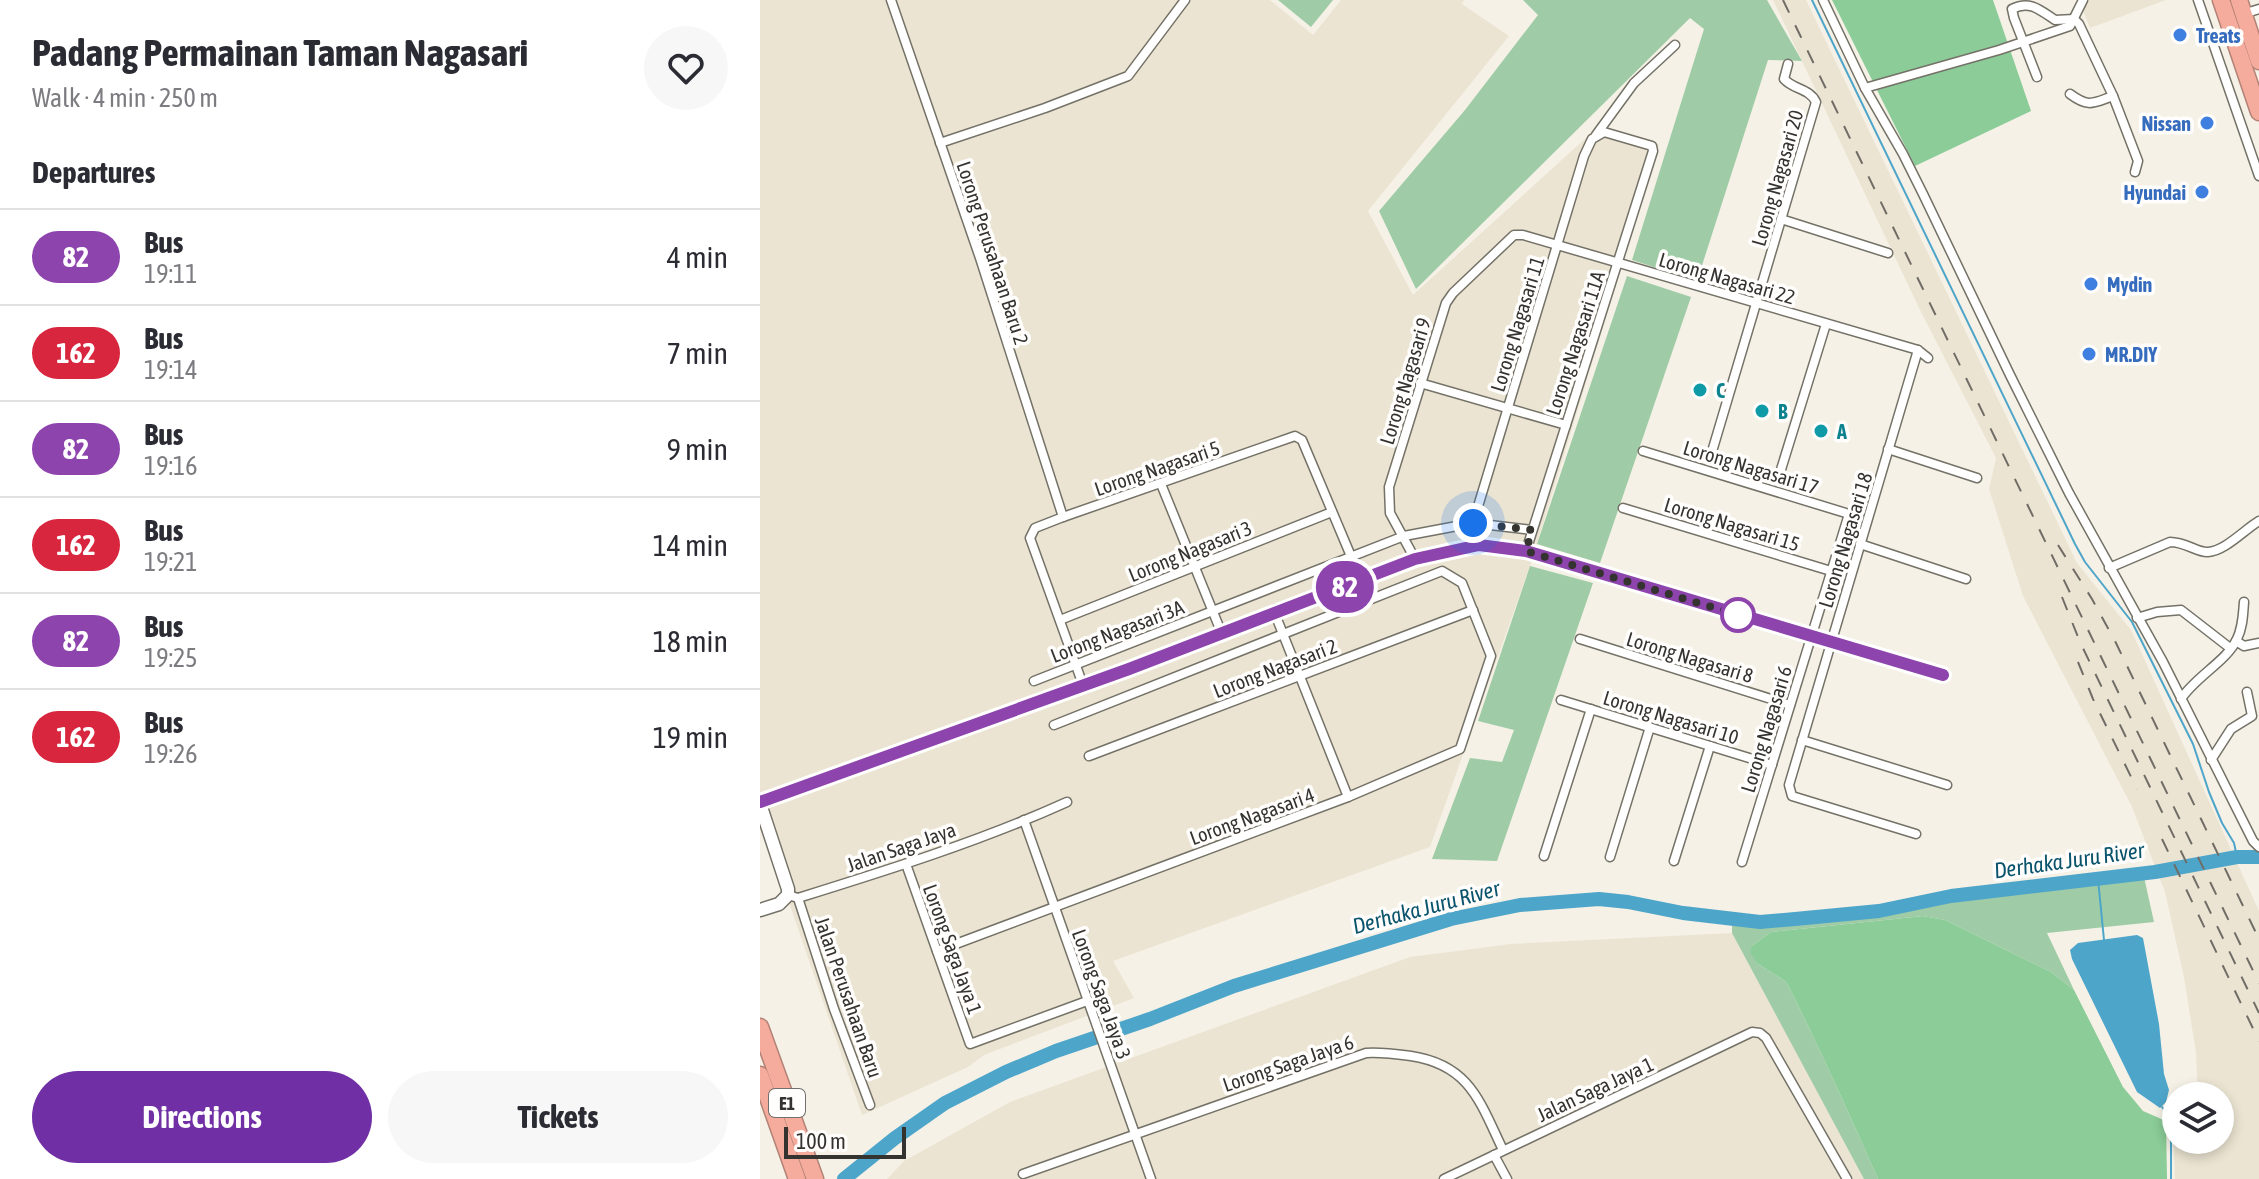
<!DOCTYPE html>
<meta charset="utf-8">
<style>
:root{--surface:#fff;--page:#f7f7f7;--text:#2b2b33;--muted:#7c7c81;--line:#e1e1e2;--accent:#702fa4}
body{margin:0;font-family:"Asap Condensed",sans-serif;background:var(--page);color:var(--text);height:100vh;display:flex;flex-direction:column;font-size:30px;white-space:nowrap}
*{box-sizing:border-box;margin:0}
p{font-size:26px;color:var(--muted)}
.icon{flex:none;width:44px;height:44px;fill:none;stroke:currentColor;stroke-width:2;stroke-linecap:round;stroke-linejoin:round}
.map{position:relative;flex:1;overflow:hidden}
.panel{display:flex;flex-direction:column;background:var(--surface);width:760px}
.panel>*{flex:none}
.badge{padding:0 16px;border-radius:26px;font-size:28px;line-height:52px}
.fabs{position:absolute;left:1402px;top:1082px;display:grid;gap:16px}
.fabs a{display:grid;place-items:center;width:72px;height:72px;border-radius:50%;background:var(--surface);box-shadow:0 4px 12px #0003;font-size:40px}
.scale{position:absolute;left:24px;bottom:20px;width:122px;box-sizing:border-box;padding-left:8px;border:4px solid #35332f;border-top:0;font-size:22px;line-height:28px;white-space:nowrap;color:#35332f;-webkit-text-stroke:6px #fffefc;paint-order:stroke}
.you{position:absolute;width:40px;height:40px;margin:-20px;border:6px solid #fff;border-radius:50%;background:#1a73e8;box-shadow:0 0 0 12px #1a73e833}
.map>.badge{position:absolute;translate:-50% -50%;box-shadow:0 0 0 4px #fff}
h2{padding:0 32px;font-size:30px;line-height:72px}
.round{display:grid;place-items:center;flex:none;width:84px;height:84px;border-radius:42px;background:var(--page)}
.headline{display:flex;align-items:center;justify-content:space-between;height:136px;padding:0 32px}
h1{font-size:38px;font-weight:700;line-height:60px}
.button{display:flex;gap:16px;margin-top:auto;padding:16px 32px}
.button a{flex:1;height:92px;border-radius:48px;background:var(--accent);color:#fff;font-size:32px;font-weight:700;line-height:92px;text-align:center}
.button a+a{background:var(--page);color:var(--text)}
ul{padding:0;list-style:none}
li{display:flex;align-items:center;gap:24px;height:96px;padding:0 32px;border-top:2px solid var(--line)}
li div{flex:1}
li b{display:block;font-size:30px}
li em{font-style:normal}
li .badge{min-width:88px;font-weight:700;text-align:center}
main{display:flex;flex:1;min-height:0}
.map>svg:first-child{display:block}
.built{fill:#ebe4d2}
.green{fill:#9fcca7}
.forest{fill:#8bcc98}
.water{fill:#4ea5ca}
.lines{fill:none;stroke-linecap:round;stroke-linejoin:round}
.stream{stroke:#4ea5ca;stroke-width:2}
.river{stroke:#4ea5ca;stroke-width:14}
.street-casing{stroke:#747167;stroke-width:11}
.secondary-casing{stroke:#747167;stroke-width:15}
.highway-casing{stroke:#b28276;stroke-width:19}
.street{stroke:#fff;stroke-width:8}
.secondary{stroke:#fff;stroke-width:12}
.highway{stroke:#f6ac9c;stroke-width:16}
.rail{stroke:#706d67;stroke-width:2;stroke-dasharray:14 14;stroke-linecap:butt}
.line-casing{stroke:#fff;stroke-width:18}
.line{stroke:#8e44ad;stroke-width:12}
.walk{stroke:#35332f;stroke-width:8;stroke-dasharray:0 14.4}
.shop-dot{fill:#3f7fe0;stroke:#fffefc;stroke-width:3}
.culture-dot{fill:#0f9aa8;stroke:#fffefc;stroke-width:3}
.stop-dot{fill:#fff;stroke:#8e44ad;stroke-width:4}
.labels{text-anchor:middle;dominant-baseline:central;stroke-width:7;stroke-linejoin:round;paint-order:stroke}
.shield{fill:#fffefc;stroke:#72706c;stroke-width:2}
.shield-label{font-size:18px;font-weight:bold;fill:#35332f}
.shop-label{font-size:20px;font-weight:bold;fill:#366cbe;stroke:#fffefc;text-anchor:start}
.street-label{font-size:20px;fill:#35332f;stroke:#fffefc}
.culture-label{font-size:20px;font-weight:bold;fill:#0d838f;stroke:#fffefc;text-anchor:start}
.water-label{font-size:22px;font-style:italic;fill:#09536c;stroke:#fffefc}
</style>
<main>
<section class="panel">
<div class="headline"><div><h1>Padang Permainan Taman Nagasari</h1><p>Walk · 4 min · 250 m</p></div><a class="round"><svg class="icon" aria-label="heart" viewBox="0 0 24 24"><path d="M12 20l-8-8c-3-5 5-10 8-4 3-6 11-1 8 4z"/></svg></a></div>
<h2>Departures</h2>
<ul>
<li><span class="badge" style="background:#8e44ad;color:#fff">82</span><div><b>Bus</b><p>19:11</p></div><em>4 min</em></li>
<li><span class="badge" style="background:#d7263d;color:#fff">162</span><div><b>Bus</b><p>19:14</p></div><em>7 min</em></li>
<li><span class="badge" style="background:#8e44ad;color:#fff">82</span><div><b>Bus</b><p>19:16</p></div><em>9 min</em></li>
<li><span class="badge" style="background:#d7263d;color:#fff">162</span><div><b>Bus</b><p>19:21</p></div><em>14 min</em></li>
<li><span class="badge" style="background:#8e44ad;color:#fff">82</span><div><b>Bus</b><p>19:25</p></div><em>18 min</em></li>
<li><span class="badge" style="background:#d7263d;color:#fff">162</span><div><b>Bus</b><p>19:26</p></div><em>19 min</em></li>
</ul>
<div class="button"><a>Directions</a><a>Tickets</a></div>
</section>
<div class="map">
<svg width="1499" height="1179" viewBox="0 0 1499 1179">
<rect width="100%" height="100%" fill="#f5f1e6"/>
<g class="built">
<path d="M0,0H510L553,35L581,0H704L702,4L749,36L608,211L653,295L838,127L899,144L770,566L670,847L353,961L374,998L224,1055L208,1067L102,1115L0,818Z"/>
<path d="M1013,0H1046L1317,563L1371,630L1499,911V1179H1415L1413,1128H1416V1140H1460V1096H1438L1436,1053L1424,977L1405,892L1372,807L1263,596L1229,489L1236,458L1160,310Z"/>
<path d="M1329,0H1406L1330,28L1322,8Z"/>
<path d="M972,933L1105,1179H127L144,1161L250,1102L650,957L751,944Z"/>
</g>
<g class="green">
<path d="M518,0H573L551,27Z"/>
<path d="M763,0H1007L1042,61L1008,60L937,281L872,260L944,29L930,18L656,289L619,211L705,110L778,15Z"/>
<path d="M867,276L931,297L840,563L777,544Z"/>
<path d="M770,566L833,583L737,861L672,859L710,758L742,762L754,730L718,721Z"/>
<path d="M1384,877L1394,922L1287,933L1314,990L1291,972L1185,920L1163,916L1011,932L992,946L998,964L1025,981L1028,985C1060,1049 1089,1113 1118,1179H1104L972,933V924L1004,926L1109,913L1191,899Z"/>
</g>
<g class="forest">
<path d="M1072,0H1233L1271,111L1155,166Z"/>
<path d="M1163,916L1185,920L1291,972L1314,990L1363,1087L1383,1111L1406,1121L1407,1179H1118C1089,1113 1060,1049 1028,985L1025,981L998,964L990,952L992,946L1011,932Z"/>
</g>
<path class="water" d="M1377,935L1383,938L1399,1024L1404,1074L1409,1090L1406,1102L1400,1108L1377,1092L1312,959L1310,950L1318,943Z"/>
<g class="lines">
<g class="stream">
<path d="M1052,0L1315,544L1325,562L1372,622L1433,744L1449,792L1462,823L1474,843L1477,857"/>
<path d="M1338,879L1344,940"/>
<path d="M1402,1107L1411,1119V1179"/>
</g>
<path class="river" d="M84,1179L135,1138L185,1103L246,1072L296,1051L390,1019L474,986L691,919L760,905L839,899L868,902L923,913L1000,922L1035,919L1119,911L1191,896L1395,872L1477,857H1499"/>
<g class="street-casing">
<g id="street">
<path d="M131,0L220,258L303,517"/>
<path d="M1063,0L1105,88L1143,154L1163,194L1250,375L1309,493L1403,662L1493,841L1499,847"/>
<path d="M1438,0L1499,176"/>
<path d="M1483,14L1499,9"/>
<path d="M1277,77L1254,18L1252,9C1270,0 1280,10 1295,20L1314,19L1319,24L1353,96L1378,161L1375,172"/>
<path d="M1105,88L1239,50L1310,26L1323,0"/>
<path d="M1310,94C1329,108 1333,103 1353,96"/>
<path d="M836,135L874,83L915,45"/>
<path d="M180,143L285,108L368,76L425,0"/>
<path d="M1021,219L1128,253"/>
<path d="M660,383L806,425"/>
<path d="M1128,449L1217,478"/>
<path d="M883,451L1089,514L982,862"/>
<path d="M951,455L1056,102C1049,88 1034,90 1024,79L1028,64"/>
<path d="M1019,476L1066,324"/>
<path d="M401,484L462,634"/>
<path d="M863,508L1071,571"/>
<path d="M713,523L824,156L832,139L844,132L892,146L893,151L766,551"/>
<path d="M1100,544L1206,579"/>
<path d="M655,559L630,513L629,487L686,303L693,293L754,235H763L1158,350L1168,358"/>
<path d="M1349,568L1410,542C1426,542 1438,553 1448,552C1465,551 1484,530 1499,521"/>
<path d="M515,614L588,797"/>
<path d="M1377,618L1397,612L1421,610L1470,648"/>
<path d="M300,620L572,512"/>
<path d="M820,639L1030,705"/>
<path d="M1476,641L1484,646L1499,643"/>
<path d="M274,681L644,536L713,523L772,530"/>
<path d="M323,685L270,538L275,528L303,517L535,436L542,440L601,580"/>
<path d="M1421,699C1435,677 1467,661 1477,639C1483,627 1483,614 1484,602"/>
<path d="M801,700L1012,765"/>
<path d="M1042,740L1187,785"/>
<path d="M329,756L713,610"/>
<path d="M1451,760L1471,729L1492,716L1487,692"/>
<path d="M0,802L369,669L655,559L719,545L766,551L1183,675"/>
<path d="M264,820L391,1179"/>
<path d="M1156,834L1032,796L1029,785L1158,350"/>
<path d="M784,856L831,709"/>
<path d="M850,857L890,727"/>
<path d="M914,861L950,746"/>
<path d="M146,864L210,1044L327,1001"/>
<path d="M28,895L38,898C128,870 221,841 307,802"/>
<path d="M38,898L74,1009L110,1105"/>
<path d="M177,951L588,797L700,749L731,656L702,583L682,571L294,725"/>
<path d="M734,1155L747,1179"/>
<path d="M263,1174L606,1053C622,1052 636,1054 651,1056C710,1065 720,1102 743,1150"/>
<path d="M684,1179L992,1032L1000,1033L1006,1038L1087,1179"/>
</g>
</g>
<g class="secondary-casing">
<path id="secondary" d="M0,804L28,889V895L19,904L0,910"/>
</g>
<g class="highway-casing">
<g id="highway">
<path d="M1461,0L1499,112"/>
<path d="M1479,0L1499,61"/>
<path d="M0,1027L55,1179"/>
<path d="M0,1075L37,1179"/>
</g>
</g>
<use href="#street" class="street"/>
<use href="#secondary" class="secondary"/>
<use href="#highway" class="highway"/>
<g class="rail">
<path d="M1023,0L1499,983"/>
<path d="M1298,545L1332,599L1355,641L1499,939"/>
<path d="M1302,597L1320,642L1499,1013"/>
<path d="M1318,662L1333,699L1377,789"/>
<path d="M1402,839L1499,1041"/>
</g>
</g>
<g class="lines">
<g class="line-casing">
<path id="line" d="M0,802L369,669L655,559L719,545L766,551L1183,675"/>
</g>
<use href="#line" class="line"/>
<path class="walk" d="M713,523L772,530L766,551L978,615"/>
</g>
<g class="shop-dot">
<circle cx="1420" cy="35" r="8"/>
<circle cx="1447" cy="123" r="8"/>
<circle cx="1442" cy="192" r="8"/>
<circle cx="1331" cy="284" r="8"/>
<circle cx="1329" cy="354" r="8"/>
</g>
<g class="culture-dot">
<circle cx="940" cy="390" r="8"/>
<circle cx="1002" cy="411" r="8"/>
<circle cx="1061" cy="431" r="8"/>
</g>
<circle class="stop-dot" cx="978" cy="615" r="16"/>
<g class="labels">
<rect class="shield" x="9" y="1089" width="36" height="28" rx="6"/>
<g class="shield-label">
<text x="27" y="1103">E1</text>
</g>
<g class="shop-label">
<text x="1436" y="35">Treats</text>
<text x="1431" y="123" text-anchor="end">Nissan</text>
<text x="1426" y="192" text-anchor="end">Hyundai</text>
<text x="1347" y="284">Mydin</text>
<text x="1345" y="354">MR.DIY</text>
</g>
<g class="street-label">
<text transform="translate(1017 178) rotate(-74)">Lorong Nagasari 20</text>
<text transform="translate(233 253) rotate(72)">Lorong Perusahaan Baru 2</text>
<text transform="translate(967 278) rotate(16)">Lorong Nagasari 22</text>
<text transform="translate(757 324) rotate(-73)">Lorong Nagasari 11</text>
<text transform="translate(815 343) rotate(-72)">Lorong Nagasari 11A</text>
<text transform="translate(645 381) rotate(-73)">Lorong Nagasari 9</text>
<text transform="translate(991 467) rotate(17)">Lorong Nagasari 17</text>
<text transform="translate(397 468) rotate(-19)">Lorong Nagasari 5</text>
<text transform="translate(972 524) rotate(17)">Lorong Nagasari 15</text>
<text transform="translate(1085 540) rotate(-73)">Lorong Nagasari 18</text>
<text transform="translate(430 551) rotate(-22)">Lorong Nagasari 3</text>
<text transform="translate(357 631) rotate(-21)">Lorong Nagasari 3A</text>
<text transform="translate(930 657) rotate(17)">Lorong Nagasari 8</text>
<text transform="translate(515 668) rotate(-21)">Lorong Nagasari 2</text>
<text transform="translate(911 717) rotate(17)">Lorong Nagasari 10</text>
<text transform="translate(1006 729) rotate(-73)">Lorong Nagasari 6</text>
<text transform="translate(492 816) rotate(-20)">Lorong Nagasari 4</text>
<text transform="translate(141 847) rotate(-19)">Jalan Saga Jaya</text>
<text transform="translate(193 949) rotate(70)">Lorong Saga Jaya 1</text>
<text transform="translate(342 994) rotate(70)">Lorong Saga Jaya 3</text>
<text transform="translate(89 997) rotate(71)">Jalan Perusahaan Baru</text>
<text transform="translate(528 1063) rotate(-19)">Lorong Saga Jaya 6</text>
<text transform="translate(835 1089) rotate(-25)">Jalan Saga Jaya 1</text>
</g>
<g class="culture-label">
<text x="956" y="390">C</text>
<text x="1018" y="411">B</text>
<text x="1077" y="431">A</text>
</g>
<g class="water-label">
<text transform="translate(1309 860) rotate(-8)">Derhaka Juru River</text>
<text transform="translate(666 907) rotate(-15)">Derhaka Juru River</text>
</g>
</g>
</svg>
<div class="fabs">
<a><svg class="icon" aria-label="layers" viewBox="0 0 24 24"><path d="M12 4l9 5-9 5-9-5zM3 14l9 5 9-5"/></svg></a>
</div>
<div class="scale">100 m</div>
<div class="you" style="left:713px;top:523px"></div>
<b class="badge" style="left:585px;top:587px;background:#8e44ad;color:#fff">82</b>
</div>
</main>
